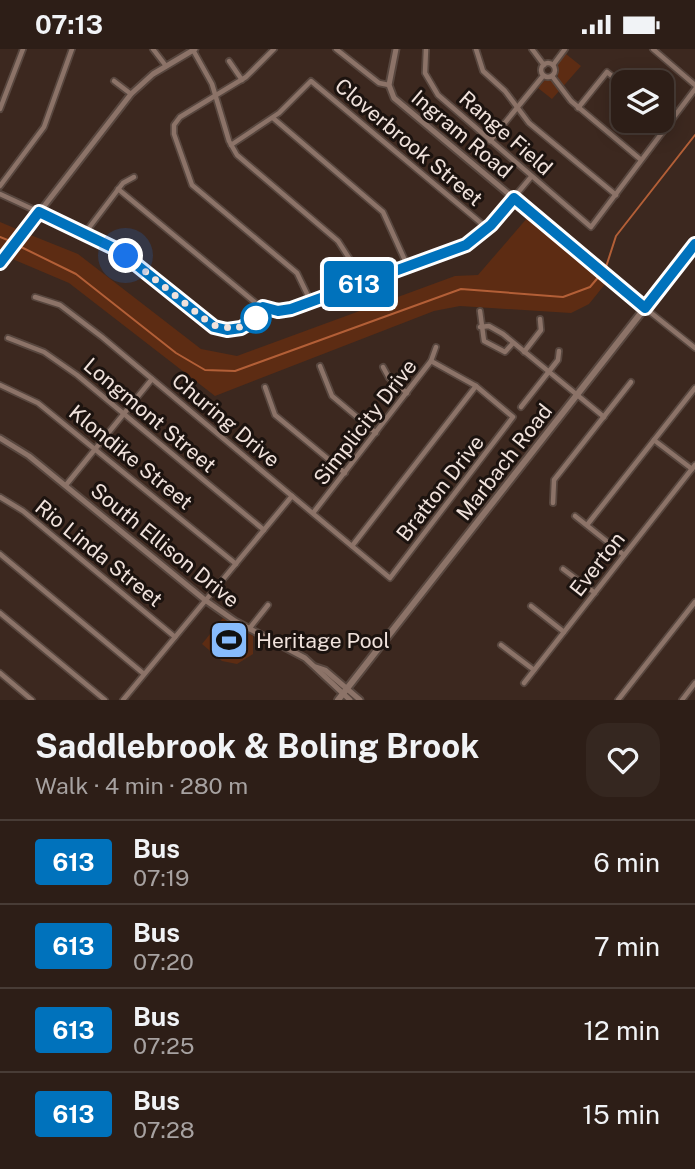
<!DOCTYPE html>
<meta charset="utf-8">
<style>
:root{--surface:#2d1e17;--page:#352720;--text:#f1f3f6;--muted:#a7a2a1;--line:#483c36}
body{margin:0;font-family:"Public Sans",sans-serif;background:var(--page);color:var(--text);height:100vh;display:flex;flex-direction:column;font-size:26px;white-space:nowrap}
*{box-sizing:border-box;margin:0}
p{font-size:23px;color:var(--muted)}
.icon{flex:none;width:38px;height:38px;fill:none;stroke:currentColor;stroke-width:2;stroke-linecap:round;stroke-linejoin:round}
.map{position:relative;height:651px;overflow:hidden}
.panel{display:flex;flex-direction:column;background:var(--surface);flex:1}
.panel>*{flex:none}
.badge{padding:0 14px;border-radius:5px;font-size:24px;line-height:46px}
.tools{position:absolute;left:611px;top:21px;display:grid;gap:14px}
.tools a{display:grid;place-items:center;width:63px;height:63px;border-radius:14px;background:var(--surface);box-shadow:0 4px 18px #0003,0 0 0 2px var(--line);font-size:35px}
.you{position:absolute;width:35px;height:35px;margin:-18px;border:5px solid #fff;border-radius:50%;background:#1a73e8;box-shadow:0 0 0 10px #1a73e833}
.map>.badge{position:absolute;translate:-50% -50%;box-shadow:0 0 0 4px #fff}
.round{display:grid;place-items:center;flex:none;width:74px;height:74px;border-radius:21px;background:var(--page)}
.head{display:flex;align-items:center;justify-content:space-between;height:119px;padding:0 35px}
h1{font-size:33px;font-weight:700;line-height:52px}
ul{padding:0;list-style:none}
li{display:flex;align-items:center;gap:21px;height:84px;padding:0 35px;border-top:2px solid var(--line)}
li div{flex:1}
li b{display:block;font-size:26px}
li em{font-style:normal}
li .badge{min-width:77px;font-weight:700;text-align:center}
.status{display:flex;justify-content:space-between;align-items:center;height:49px;padding:0 35px;background:var(--surface);direction:ltr}
.status svg{height:19px;fill:currentColor}
.map>svg:first-child{display:block}
.green{fill:#5d2c13}
.lines{fill:none;stroke-linecap:round;stroke-linejoin:round}
.stream{stroke:#b35f37;stroke-width:2}
.minor-casing{stroke:#58473f;stroke-width:8}
.tertiary-casing{stroke:#58473f;stroke-width:9}
.secondary-casing{stroke:#58473f;stroke-width:10}
.minor{stroke:#8c7368;stroke-width:4.5}
.tertiary{stroke:#8c7368;stroke-width:5}
.secondary{stroke:#8c7368;stroke-width:6}
.line-casing{stroke:#fff;stroke-width:16}
.line{stroke:#0072bc;stroke-width:10}
.walk{stroke:#f0e2dc;stroke-width:7;stroke-dasharray:0 12.6}
.stop-dot{fill:#fff;stroke:#0072bc;stroke-width:3.5}
.labels{text-anchor:middle;dominant-baseline:central;stroke-width:6;stroke-linejoin:round;paint-order:stroke}
.street-label{font-size:21px;fill:#f0e2dc;stroke:#1c130f}
.poi-label{font-size:21px;fill:#f0e2dc;stroke:#1c130f;text-anchor:start}
</style>
<div class="status"><b>07:13</b><svg viewBox="0 0 49 12"><path d="M0 12V9h3v3zM5 12V6h3v6zM10 12V3h3v9zM15 12V0h3v12zM26 1h20v11H26zM47 4h2v5h-2z"/></svg></div>
<div class="map">
<svg width="695" height="651" viewBox="0 0 695 651">
<rect width="100%" height="100%" fill="#3c281f"/>
<g class="green">
<path d="M566,5L581,17L552,50L538,39L545,31L551,32L558,28L557,15Z"/>
<path d="M528,168L606,234L589,255L571,264L460,257L434,262L215,347L69,234L10,209L28,185L78,205L201,300L237,307L455,227L478,226Z"/>
<path d="M0,173L19,181L1,204H0Z"/>
<path d="M223,569L253,587V605L237,615L222,612L202,595Z"/>
</g>
<g class="lines">
<g class="stream">
<path d="M0,188L10,192"/>
<path d="M19,197L76,225L176,304L205,321L235,322L461,240L563,248L590,238L601,225"/>
<path d="M605,221L616,187L695,86"/>
</g>
<g class="minor-casing">
<g id="minor">
<path d="M153,0L166,17"/>
<path d="M274,0L246,28L180,68L174,76V85L192,136L297,224L311,253"/>
<path d="M336,0L379,34L389,36"/>
<path d="M426,0L425,24L438,46L591,178L695,40"/>
<path d="M476,0L483,22L505,42L529,74L616,146"/>
<path d="M532,0L544,16"/>
<path d="M653,0L695,36"/>
<path d="M193,1L212,35L229,92L237,106L338,192L349,209L359,235"/>
<path d="M229,12L242,31"/>
<circle cx="548" cy="21" r="7"/>
<path d="M553,16L565,0"/>
<path d="M552,27L571,52L640,110"/>
<path d="M114,32L131,45"/>
<path d="M578,59L607,23L623,36"/>
<path d="M0,60L23,0"/>
<path d="M273,69L383,163L408,218"/>
<path d="M490,92L543,27"/>
<path d="M231,96L279,64L311,32L487,179"/>
<path d="M0,137L44,78L72,0"/>
<path d="M118,140L257,255L281,262L470,194L495,171L531,128"/>
<path d="M0,145L110,196L214,278C236,285 252,277 263,259"/>
<path d="M85,184L123,134L134,128"/>
<path d="M35,248L60,256L102,288L390,529L513,368L476,337L431,312"/>
<path d="M645,259L695,299"/>
<path d="M480,262L484,292L505,303L513,294"/>
<path d="M480,278L489,277L503,285L604,368"/>
<path d="M8,289L44,303L77,326L264,481"/>
<path d="M524,303L541,281L540,270"/>
<path d="M320,317L332,347L376,384"/>
<path d="M383,318L389,329L407,344"/>
<path d="M0,336L38,354L236,515"/>
<path d="M265,338L275,366L345,424"/>
<path d="M521,358L558,311L559,302"/>
<path d="M654,391L692,420"/>
<path d="M66,436L152,330"/>
<path d="M0,448L23,462L175,588"/>
<path d="M553,454L554,431L631,333"/>
<path d="M313,464L431,312L436,298"/>
<path d="M575,467L624,506"/>
<path d="M587,476L695,339"/>
<path d="M352,497L476,337"/>
<path d="M0,505L144,625"/>
<path d="M563,520L595,544"/>
<path d="M531,557L564,583"/>
<path d="M0,564L105,651"/>
<path d="M249,580L268,556"/>
<path d="M501,596L534,621"/>
<path d="M0,624L32,651"/>
<path d="M524,634L695,416"/>
<path d="M123,651L292,447"/>
<path d="M618,651L695,553"/>
<path d="M682,651L695,634"/>
</g>
</g>
<g class="tertiary-casing">
<g id="tertiary">
<path d="M396,0L389,36L394,49L645,259"/>
<path d="M0,214L131,45L153,25L195,0"/>
<path d="M0,389L29,407L205,551L235,572L305,609L350,651"/>
<path d="M316,618L325,621L360,651"/>
</g>
</g>
<g class="secondary-casing">
<path id="secondary" d="M338,651L695,195"/>
</g>
<use href="#minor" class="minor"/>
<use href="#tertiary" class="tertiary"/>
<use href="#secondary" class="secondary"/>
</g>
<g class="lines">
<g class="line-casing">
<path id="line" d="M0,214L39,163L118,201L214,278L227,281L241,279L254,271L263,258L278,262L291,260L466,196L491,176L514,149L645,259L695,195"/>
</g>
<use href="#line" class="line"/>
<path class="walk" d="M126,207L212,276L236,280L256,269"/>
</g>
<defs>
<g id="stadium-square" transform="scale(2.0125)"><rect x="-9" y="-9" width="18" height="18" rx="4" fill="#87bbfc" stroke="#1c130f"/><path d="M0-5a6.5 5 0 1 0 0 10a6.5 5 0 1 0 0-10ZM-3.5-1.8h7v3.6h-7Z" fill="#111"/></g>
</defs>
<g fill-rule="evenodd">
<use href="#stadium-square" x="229" y="591"/>
</g>
<circle class="stop-dot" cx="256" cy="269" r="14"/>
<g class="labels">
<g class="street-label">
<text transform="translate(506 84) rotate(41)">Range Field</text>
<text transform="translate(462 85) rotate(40)">Ingram Road</text>
<text transform="translate(409 93) rotate(40)">Cloverbrook Street</text>
<text transform="translate(150 366) rotate(40)">Longmont Street</text>
<text transform="translate(226 371) rotate(40)">Churing Drive</text>
<text transform="translate(365 373) rotate(-52)">Simplicity Drive</text>
<text transform="translate(131 408) rotate(39)">Klondike Street</text>
<text transform="translate(504 413) rotate(-52)">Marbach Road</text>
<text transform="translate(440 439) rotate(-52)">Bratton Drive</text>
<text transform="translate(165 496) rotate(39)">South Ellison Drive</text>
<text transform="translate(99 504) rotate(39)">Rio Linda Street</text>
<text transform="translate(597 515) rotate(-52)">Everton</text>
</g>
<g class="poi-label">
<text x="256" y="591">Heritage Pool</text>
</g>
</g>
</svg>
<div class="tools">
<a><svg class="icon" aria-label="layers" viewBox="0 0 24 24"><path d="M12 4l9 5-9 5-9-5zM3 14l9 5 9-5"/></svg></a>
</div>
<div class="you" style="left:126px;top:207px"></div>
<b class="badge" style="left:359px;top:235px;background:#0072bc;color:#fff">613</b>
</div>
<section class="panel">
<div class="head"><div><h1>Saddlebrook &amp; Boling Brook</h1><p>Walk · 4 min · 280 m</p></div><a class="round"><svg class="icon" aria-label="heart" viewBox="0 0 24 24"><path d="M12 20l-8-8c-3-5 5-10 8-4 3-6 11-1 8 4z"/></svg></a></div>
<ul>
<li><span class="badge" style="background:#0072bc;color:#fff">613</span><div><b>Bus</b><p>07:19</p></div><em>6 min</em></li>
<li><span class="badge" style="background:#0072bc;color:#fff">613</span><div><b>Bus</b><p>07:20</p></div><em>7 min</em></li>
<li><span class="badge" style="background:#0072bc;color:#fff">613</span><div><b>Bus</b><p>07:25</p></div><em>12 min</em></li>
<li><span class="badge" style="background:#0072bc;color:#fff">613</span><div><b>Bus</b><p>07:28</p></div><em>15 min</em></li>
</ul>
</section>
